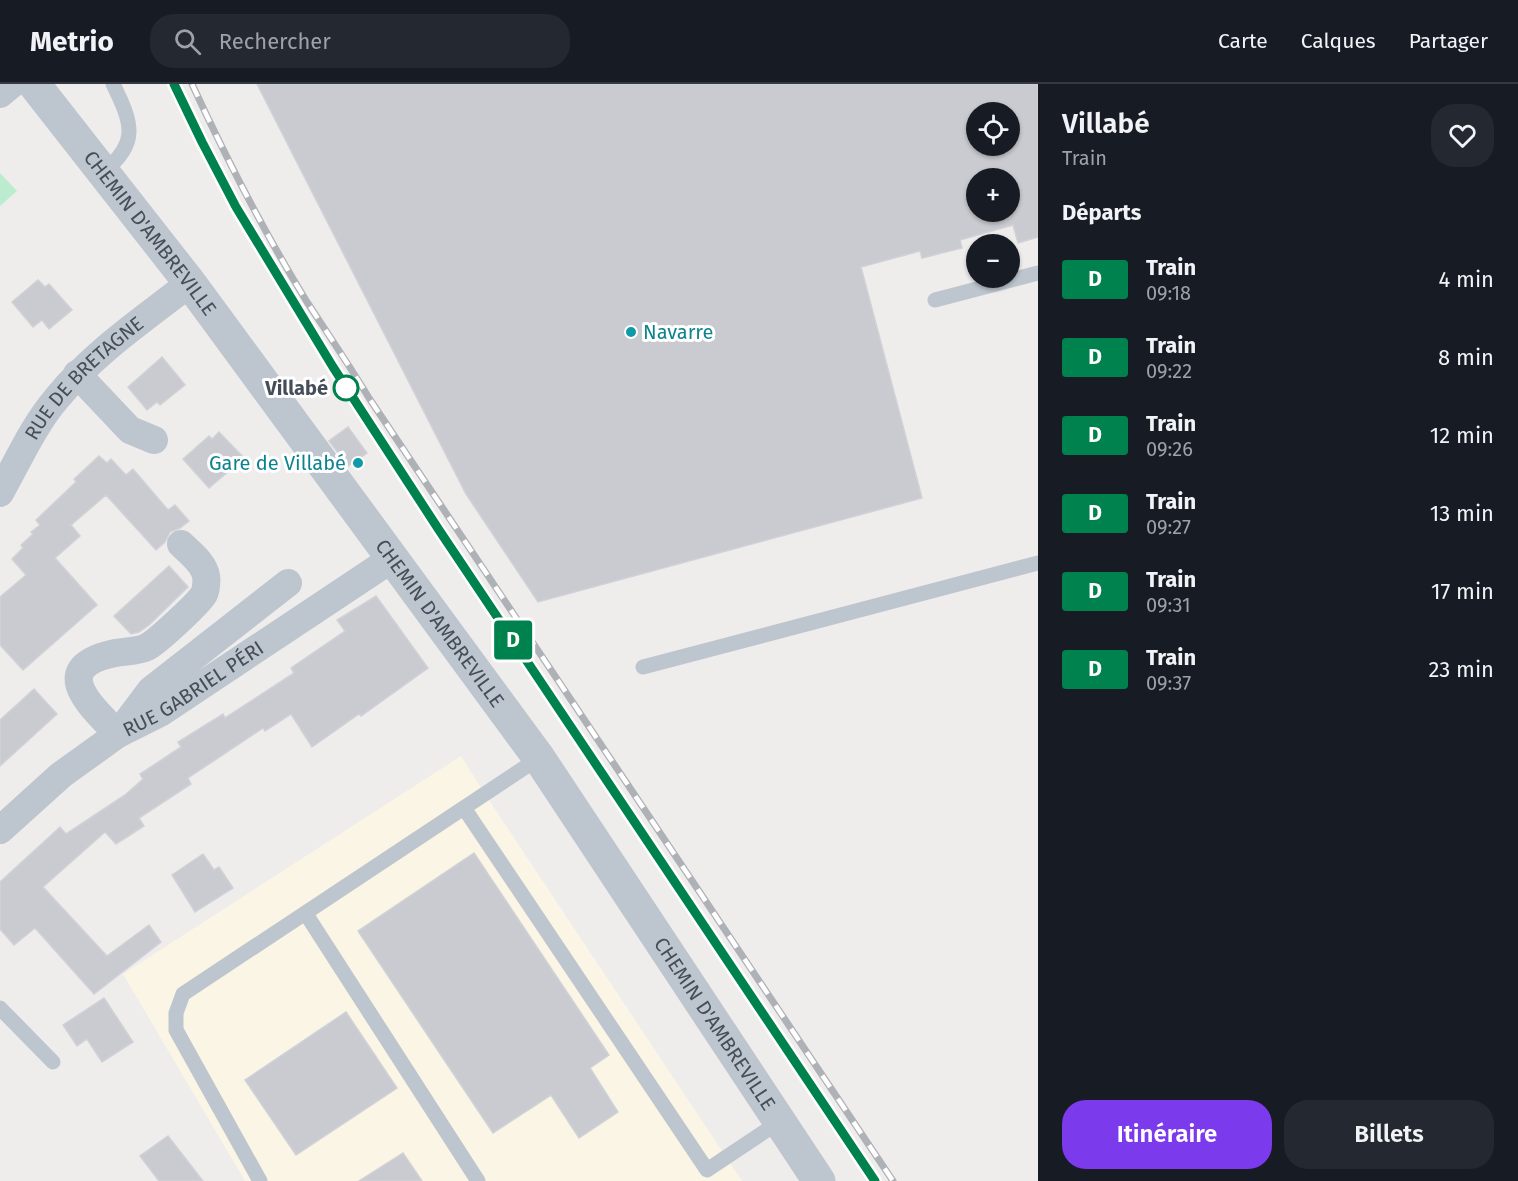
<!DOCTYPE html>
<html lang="fr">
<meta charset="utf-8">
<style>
:root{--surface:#171b24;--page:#242831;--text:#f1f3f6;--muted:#9ea1a6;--line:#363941;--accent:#7c3aed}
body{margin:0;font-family:"Fira Sans",sans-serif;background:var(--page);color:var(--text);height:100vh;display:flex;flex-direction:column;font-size:22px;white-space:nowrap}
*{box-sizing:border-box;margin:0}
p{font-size:20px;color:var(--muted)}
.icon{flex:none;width:33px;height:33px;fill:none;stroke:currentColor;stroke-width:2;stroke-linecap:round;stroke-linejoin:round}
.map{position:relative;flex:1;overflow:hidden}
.sheet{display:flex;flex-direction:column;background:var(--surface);width:480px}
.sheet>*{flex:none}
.badge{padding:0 12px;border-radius:4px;font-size:21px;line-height:39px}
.controls{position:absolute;left:966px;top:18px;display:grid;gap:12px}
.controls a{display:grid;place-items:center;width:54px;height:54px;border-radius:50%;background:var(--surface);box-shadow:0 2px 4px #0004;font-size:30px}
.map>.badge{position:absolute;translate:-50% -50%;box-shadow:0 0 0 3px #fff}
h2{padding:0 24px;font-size:22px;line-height:54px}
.round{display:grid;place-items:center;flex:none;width:63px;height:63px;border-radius:24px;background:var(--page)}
.summary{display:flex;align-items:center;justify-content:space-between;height:102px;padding:0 24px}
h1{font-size:28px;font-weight:600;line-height:45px}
.button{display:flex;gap:12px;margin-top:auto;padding:12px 24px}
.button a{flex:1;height:69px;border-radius:24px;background:var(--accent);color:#fff;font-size:24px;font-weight:600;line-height:69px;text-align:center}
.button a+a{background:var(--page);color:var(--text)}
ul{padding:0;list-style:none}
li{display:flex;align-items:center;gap:18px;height:78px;padding:0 24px}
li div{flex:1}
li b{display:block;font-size:22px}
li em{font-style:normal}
li .badge{min-width:66px;font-weight:700;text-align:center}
header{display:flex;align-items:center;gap:36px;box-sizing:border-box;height:84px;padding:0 30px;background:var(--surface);border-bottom:2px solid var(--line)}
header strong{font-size:28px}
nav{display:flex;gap:33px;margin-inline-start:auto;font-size:21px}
.search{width:420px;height:54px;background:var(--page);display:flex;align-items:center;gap:15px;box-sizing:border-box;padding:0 21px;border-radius:24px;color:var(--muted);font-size:22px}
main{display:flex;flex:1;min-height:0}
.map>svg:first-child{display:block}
.commercial{fill:#faf5e4}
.green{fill:#bbecd0}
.building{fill:#c9cbd1;stroke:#d0d2d7;stroke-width:1.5;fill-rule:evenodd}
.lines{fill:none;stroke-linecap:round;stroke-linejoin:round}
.service{stroke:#bdc5ce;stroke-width:15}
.minor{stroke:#bdc5ce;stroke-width:28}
.tertiary{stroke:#bdc5ce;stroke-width:33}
.rail-casing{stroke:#aeb1b6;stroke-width:7}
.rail{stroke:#fff;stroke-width:4.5;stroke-dasharray:14;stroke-linecap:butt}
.line-casing{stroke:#fff;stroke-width:14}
.line{stroke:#00824e;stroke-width:9}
.culture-dot{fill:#0f9aa8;stroke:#fff;stroke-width:2}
.stop-dot{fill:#fff;stroke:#00824e;stroke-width:3}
.labels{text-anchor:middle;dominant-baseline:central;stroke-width:6;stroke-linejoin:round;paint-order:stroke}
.street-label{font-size:20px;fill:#454e58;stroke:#fff}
.culture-label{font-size:20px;fill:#0d838f;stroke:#fff;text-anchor:start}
.stop-label{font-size:20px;font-weight:bold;fill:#454e58;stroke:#fff;text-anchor:end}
</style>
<header>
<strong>Metrio</strong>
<div class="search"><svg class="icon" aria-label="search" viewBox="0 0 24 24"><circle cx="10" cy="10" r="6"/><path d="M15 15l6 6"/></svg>Rechercher</div>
<nav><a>Carte</a><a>Calques</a><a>Partager</a></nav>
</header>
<main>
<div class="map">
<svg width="1038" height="1097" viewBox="0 0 1038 1097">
<rect width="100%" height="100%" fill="#efecec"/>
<path class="commercial" d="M461,672L485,710L742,1097H245L123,890Z"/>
<path class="green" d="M0,89L17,107L0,122Z"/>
<g class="building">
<path d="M257,0H1038V153L1018,159L1013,141L960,156L962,164L922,174L920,167L861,183L922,414L538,518L466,410ZM976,28H1010V62H976ZM976,94H1010V128H976Z"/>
<path d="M38,196L45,203L49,200L72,226L49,245L42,236L33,243L12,218Z"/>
<path d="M162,273L185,301L160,321L157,318L147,326L128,303Z"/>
<path d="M348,343L367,369L348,382L329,357Z"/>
<path d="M219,348L244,374L209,404L183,375L209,352L212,355Z"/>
<path d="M99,372L107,379L111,375L126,391L133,385L168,426L175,421L189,437L180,444L170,448L165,458L156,466L106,411L71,441L80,452L55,474L97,521L23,586L0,561V513L26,491L12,475L23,464L21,461L33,450L31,448L40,441L36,436L76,398L74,395Z"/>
<path d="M169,482L188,503L149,541L139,548L131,550L114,532Z"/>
<path d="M376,512L428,584L361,632L359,630L312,663L291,630L265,647L263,644L188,694L191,700L139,734L144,742L116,760L105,748L43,803L107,872L149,841L161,858L94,910L35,844L14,861L0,845V798L60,743L66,750L125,711L143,695L140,690L181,663L178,658L223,630L225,634L294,589L291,584L345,547L337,536Z"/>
<path d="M34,605L57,630L0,682V636Z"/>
<path d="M474,769L609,971L590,984L618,1028L579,1054L551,1011L493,1049L358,847Z"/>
<path d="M203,770L214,786L219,783L233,804L195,828L172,791Z"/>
<path d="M104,914L133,958L102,978L87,955L77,962L63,941Z"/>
<path d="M346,928L397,1004L296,1071L245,996Z"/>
<path d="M168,1052L203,1097H159L140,1072Z"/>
<path d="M403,1069L422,1097H359Z"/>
</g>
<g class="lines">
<g class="service">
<path d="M103,88C140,59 132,39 113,0"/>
<path d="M935,216L1038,189"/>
<path d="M643,583L1038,479"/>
<path d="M464,724L707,1086L779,1038"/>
<path d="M306,830L478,1097"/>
<path d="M0,924L53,978"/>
<path d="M260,1097L176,946V929L183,910L539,674"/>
</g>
<g class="minor">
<path d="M0,10L12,0"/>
<path d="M77,290L130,346L154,356"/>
<path id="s1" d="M0,409C18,377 33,342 57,314C93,269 144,235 190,199"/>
<path d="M121,646L151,606L288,499"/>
<path d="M118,650C92,623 48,585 111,570C122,567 137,568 147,563C157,558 199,519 204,510C206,506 207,496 206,492C204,479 190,469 181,460"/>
<path id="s2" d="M0,746L61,691L118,650L160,629L393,474"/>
</g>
<path class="tertiary" id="s3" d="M34,0L190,199L539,674L819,1097"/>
<g class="rail-casing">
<g id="rail">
<path d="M174,0C254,177 370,343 478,504C610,702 743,899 875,1097"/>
<path d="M192,0C226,74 264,148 307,218C328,250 349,281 369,314L893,1097"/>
</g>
</g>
<use href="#rail" class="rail"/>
</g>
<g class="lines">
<g class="line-casing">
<path id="line" d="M174,0L202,58L236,123L333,283L439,446L875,1097"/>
</g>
<use href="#line" class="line"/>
</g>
<g class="culture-dot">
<circle cx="631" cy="248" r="6"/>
<circle cx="358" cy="379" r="6"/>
</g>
<circle class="stop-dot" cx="346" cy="304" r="12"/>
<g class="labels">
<g class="street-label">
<text stroke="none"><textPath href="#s3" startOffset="189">CHEMIN D'AMBREVILLE</textPath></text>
<text stroke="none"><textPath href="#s1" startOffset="144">RUE DE BRETAGNE</textPath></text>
<text stroke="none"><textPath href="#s3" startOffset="675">CHEMIN D'AMBREVILLE</textPath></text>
<text stroke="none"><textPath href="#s2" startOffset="240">RUE GABRIEL PÉRI</textPath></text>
<text stroke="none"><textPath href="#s3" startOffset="1161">CHEMIN D'AMBREVILLE</textPath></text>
</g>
<g class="culture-label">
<text x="643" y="248">Navarre</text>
<text x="346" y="379" text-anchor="end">Gare de Villabé</text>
</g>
<g class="stop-label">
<text x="328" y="304">Villabé</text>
</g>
</g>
</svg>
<div class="controls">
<a><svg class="icon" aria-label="locate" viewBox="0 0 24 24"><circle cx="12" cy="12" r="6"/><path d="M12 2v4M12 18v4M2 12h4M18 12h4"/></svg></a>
<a>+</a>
<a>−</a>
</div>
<b class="badge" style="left:513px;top:556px;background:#00824e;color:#fff">D</b>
</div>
<section class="sheet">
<div class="summary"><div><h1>Villabé</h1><p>Train</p></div><a class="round"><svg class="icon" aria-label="heart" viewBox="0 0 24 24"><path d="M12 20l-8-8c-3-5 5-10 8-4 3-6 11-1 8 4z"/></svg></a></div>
<h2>Départs</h2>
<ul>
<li><span class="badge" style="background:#00824e;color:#fff">D</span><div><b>Train</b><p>09:18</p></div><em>4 min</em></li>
<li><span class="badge" style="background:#00824e;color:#fff">D</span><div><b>Train</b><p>09:22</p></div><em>8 min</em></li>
<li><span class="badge" style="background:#00824e;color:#fff">D</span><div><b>Train</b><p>09:26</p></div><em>12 min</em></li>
<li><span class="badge" style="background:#00824e;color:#fff">D</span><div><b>Train</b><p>09:27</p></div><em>13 min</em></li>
<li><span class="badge" style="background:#00824e;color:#fff">D</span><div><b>Train</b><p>09:31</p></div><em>17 min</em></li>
<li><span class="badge" style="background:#00824e;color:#fff">D</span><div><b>Train</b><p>09:37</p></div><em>23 min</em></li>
</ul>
<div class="button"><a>Itinéraire</a><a>Billets</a></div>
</section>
</main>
